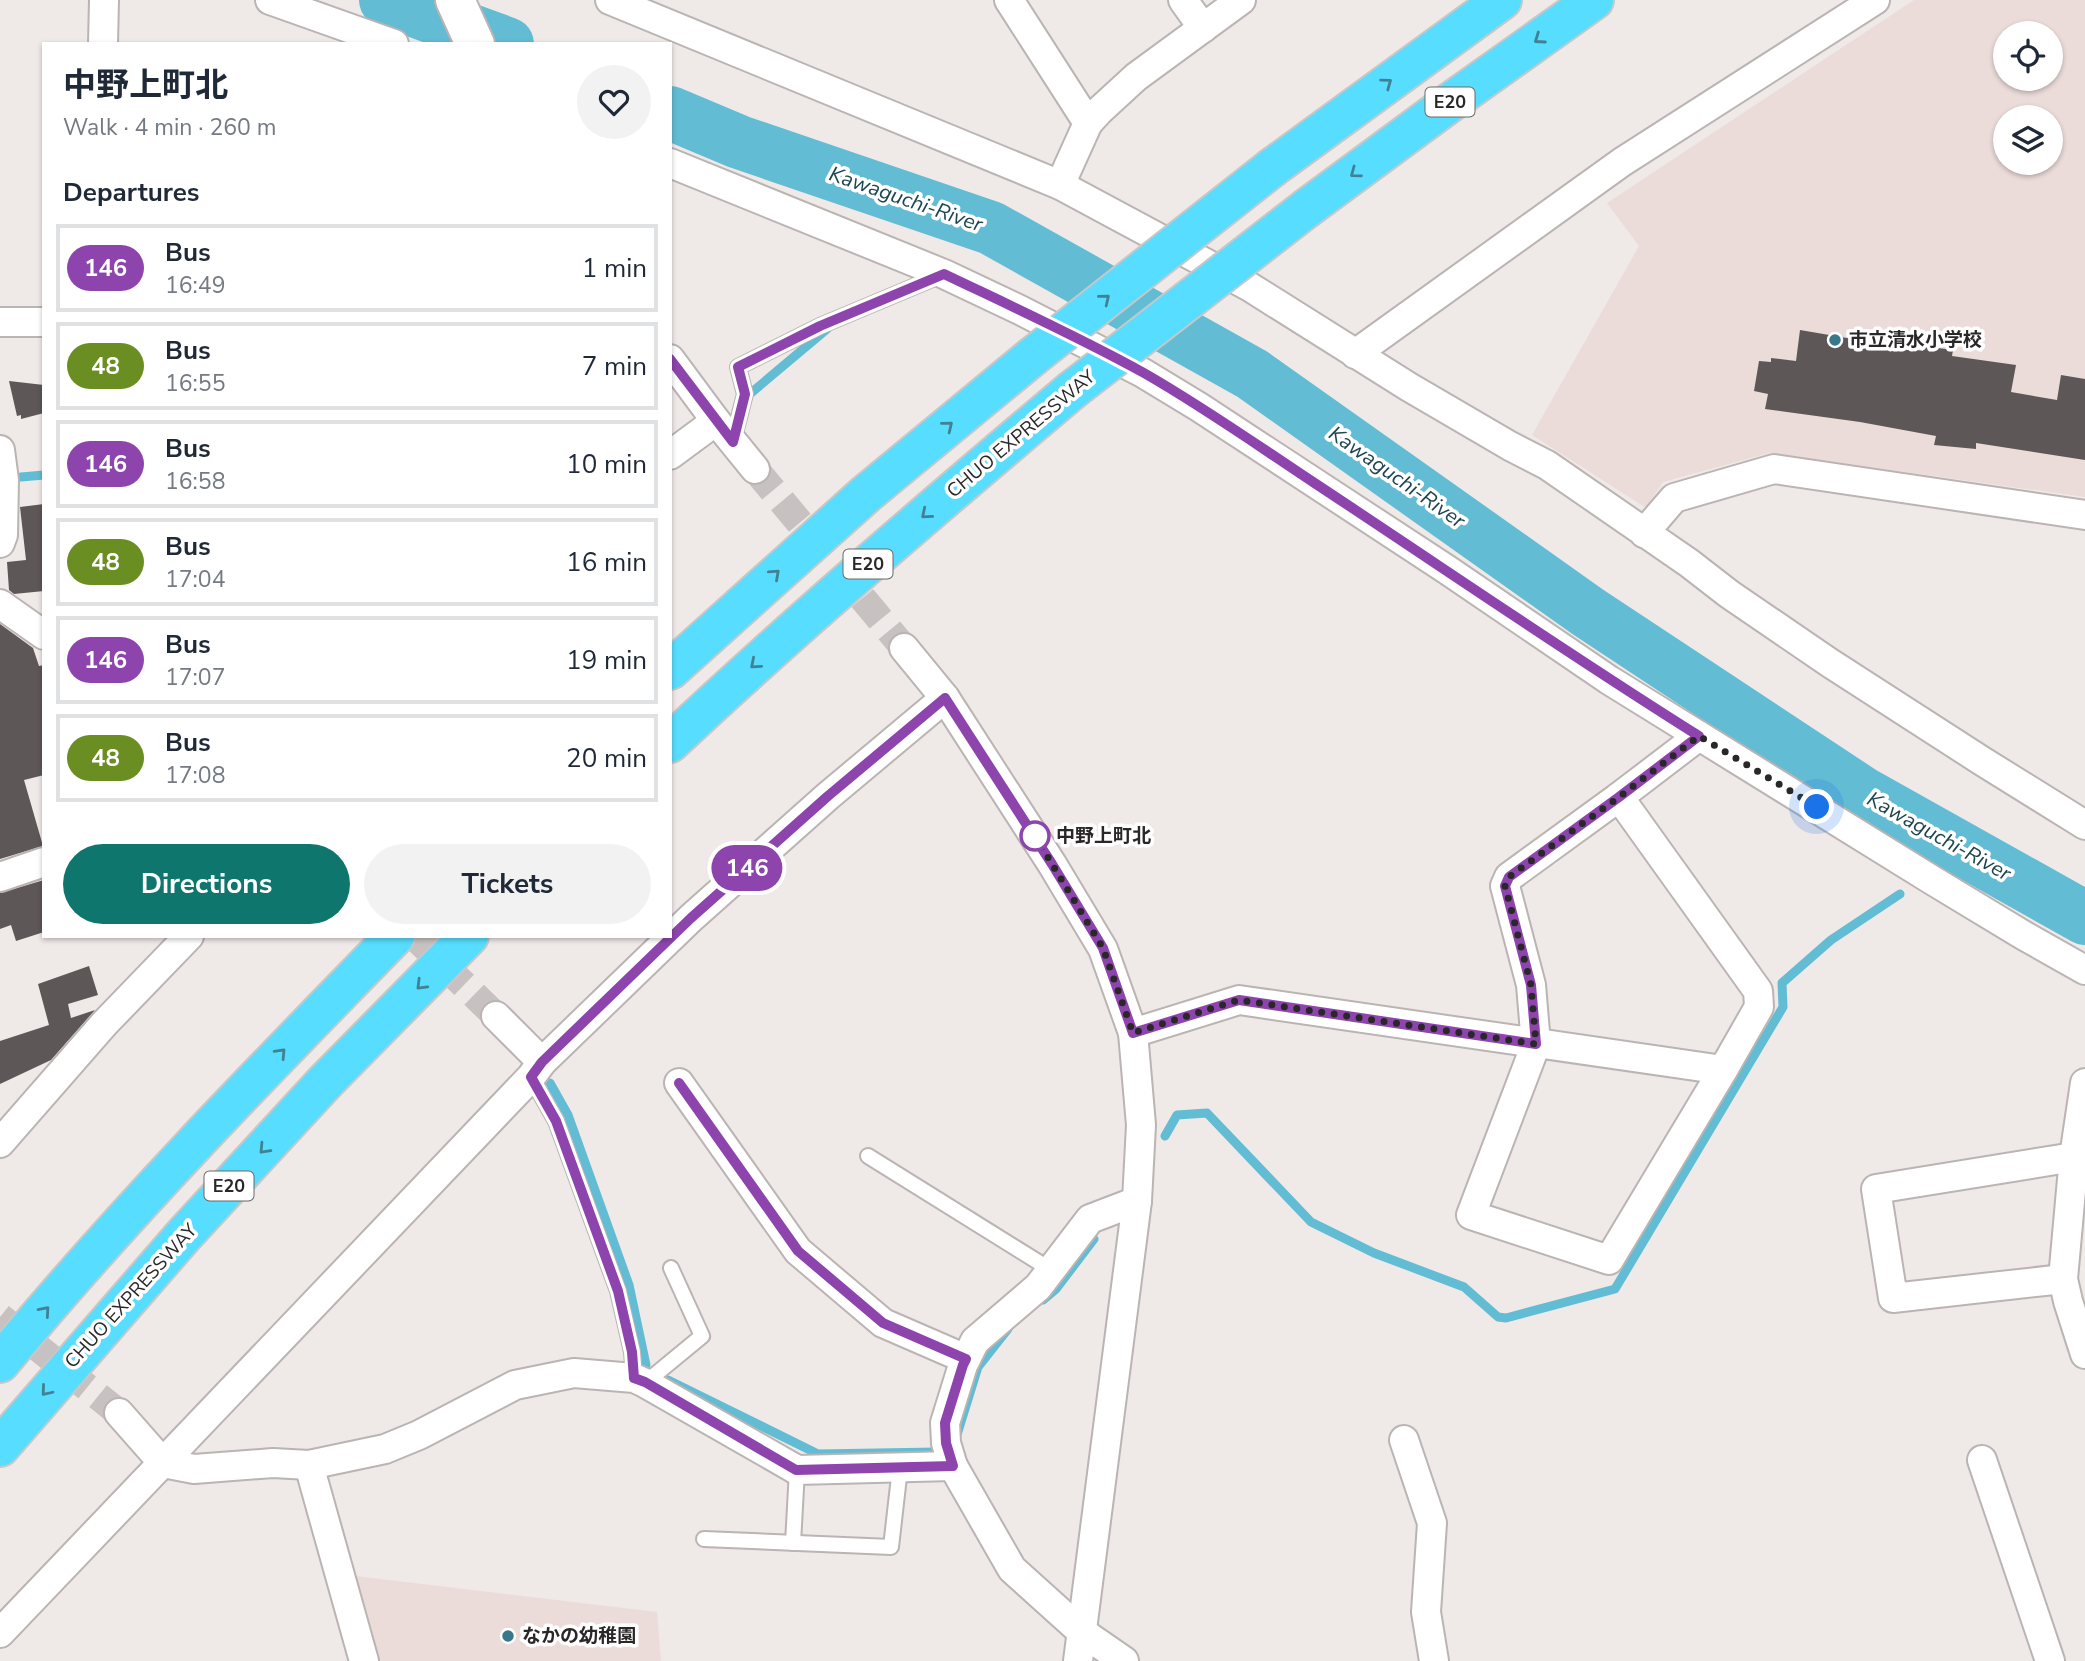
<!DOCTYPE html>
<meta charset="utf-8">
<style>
:root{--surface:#fff;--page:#f2f2f3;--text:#1f2937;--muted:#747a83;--line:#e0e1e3;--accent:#0f766e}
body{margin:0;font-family:"Nunito Sans","Noto Sans JP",sans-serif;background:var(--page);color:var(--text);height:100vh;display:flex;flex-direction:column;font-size:26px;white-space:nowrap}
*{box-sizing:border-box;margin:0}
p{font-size:23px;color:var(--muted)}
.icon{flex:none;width:38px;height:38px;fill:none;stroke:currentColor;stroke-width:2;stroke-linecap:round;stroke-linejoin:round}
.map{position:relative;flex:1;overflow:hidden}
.panel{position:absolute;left:42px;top:42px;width:630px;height:896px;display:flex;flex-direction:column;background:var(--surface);border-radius:0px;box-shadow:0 2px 5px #0004}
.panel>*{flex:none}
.badge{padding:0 14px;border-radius:23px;font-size:24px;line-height:46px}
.tools{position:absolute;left:1993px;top:21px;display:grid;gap:14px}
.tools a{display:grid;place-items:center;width:70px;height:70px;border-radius:50%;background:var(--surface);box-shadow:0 2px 5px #0004;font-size:35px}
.you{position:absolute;width:35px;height:35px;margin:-18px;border:5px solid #fff;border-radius:50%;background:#1a73e8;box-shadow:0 0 0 10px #1a73e833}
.map>.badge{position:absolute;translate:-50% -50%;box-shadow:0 0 0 4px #fff}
h2{padding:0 21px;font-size:26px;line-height:63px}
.round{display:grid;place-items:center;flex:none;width:74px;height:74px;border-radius:37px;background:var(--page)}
.overview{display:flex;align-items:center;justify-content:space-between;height:119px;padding:0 21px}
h1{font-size:33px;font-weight:700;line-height:52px}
.cta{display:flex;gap:14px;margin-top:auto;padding:14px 21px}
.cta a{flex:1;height:80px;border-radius:42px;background:var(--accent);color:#fff;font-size:28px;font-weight:700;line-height:80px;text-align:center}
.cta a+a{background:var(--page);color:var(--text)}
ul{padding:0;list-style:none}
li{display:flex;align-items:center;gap:21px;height:88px;margin:0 14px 10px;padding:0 7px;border:4px solid var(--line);border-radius:0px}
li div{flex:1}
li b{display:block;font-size:26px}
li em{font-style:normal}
li .badge{min-width:77px;font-weight:700;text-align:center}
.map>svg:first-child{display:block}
.built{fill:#ebdcda;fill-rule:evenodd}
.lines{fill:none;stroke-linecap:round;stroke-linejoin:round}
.stream{stroke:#62bcd4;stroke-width:9}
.river{stroke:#62bcd4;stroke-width:54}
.building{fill:#5d5857}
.street-tunnel{stroke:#c7c2c1;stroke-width:28;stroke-dasharray:28 14;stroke-linecap:butt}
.lane-casing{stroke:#bab4b3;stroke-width:18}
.street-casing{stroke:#bab4b3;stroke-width:32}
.secondary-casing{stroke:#bab4b3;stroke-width:42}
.highway-casing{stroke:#c7c7c7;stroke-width:42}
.lane{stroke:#fff;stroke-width:14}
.street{stroke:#fff;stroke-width:28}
.secondary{stroke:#fff;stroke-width:38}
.highway{stroke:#57ddff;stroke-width:38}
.highway-bridge-casing{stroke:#c7c7c7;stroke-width:42;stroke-linecap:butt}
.highway-bridge{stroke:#57ddff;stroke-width:38}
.oneway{stroke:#408293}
.line-casing{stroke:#fff;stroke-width:16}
.line{stroke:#8e44ad;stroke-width:10}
.walk{stroke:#292727;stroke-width:7;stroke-dasharray:0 12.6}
.poi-dot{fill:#37798b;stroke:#fff;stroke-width:2.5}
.stop-dot{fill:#fff;stroke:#8e44ad;stroke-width:3.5}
.labels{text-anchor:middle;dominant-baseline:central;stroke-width:7;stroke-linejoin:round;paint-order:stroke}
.shield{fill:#fff;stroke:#696868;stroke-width:2}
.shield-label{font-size:18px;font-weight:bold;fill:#292727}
.poi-label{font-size:19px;font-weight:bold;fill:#292727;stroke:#fff;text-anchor:start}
.street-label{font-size:19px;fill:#292727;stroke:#fff}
.stop-label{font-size:19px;font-weight:bold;fill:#292727;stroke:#fff;text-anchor:start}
.water-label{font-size:21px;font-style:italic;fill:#1c454f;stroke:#fff}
</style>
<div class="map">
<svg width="2085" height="1661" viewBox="0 0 2085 1661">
<rect width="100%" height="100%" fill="#efe9e8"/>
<g class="built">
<path d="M1914,0H2085V497L1769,453L1663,482L1646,508L1532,435L1639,246L1607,203ZM2006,33H2051V79H2006ZM2006,117H2051V163H2006Z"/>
<path d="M339,1574L657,1612L661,1661H364Z"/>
</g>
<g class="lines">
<g class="stream">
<path d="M751,393L827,329"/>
<path d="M21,477L44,475"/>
<path d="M550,1083L568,1115L629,1285L646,1365"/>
<path d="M1165,1136L1177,1115L1207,1113L1311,1222L1374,1253L1464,1287L1498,1317L1506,1318L1615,1289L1783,1007L1782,983L1831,940L1900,894"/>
<path d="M1043,1300L1056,1289L1094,1239"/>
<path d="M668,1380L818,1454L937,1452"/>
<path d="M956,1438L978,1367L1008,1329"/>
</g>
<g class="river">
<path d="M386,0L507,44"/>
<path d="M670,113L739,142L991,228L1252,374L1588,612L1862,793L2085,918"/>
</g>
</g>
<g class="building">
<path d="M1800,330L1923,351V346L1953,350L1952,356L2016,365L2011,392L2057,400L2061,375L2085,379V460L1976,443V449L1934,445L1936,436L1860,422L1765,409L1768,394L1754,391L1759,361L1771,362V358L1796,361Z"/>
<path d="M9,381L44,385V413L21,419V415L17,416Z"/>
<path d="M44,504V591L14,594L9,590L7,562L26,560L20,507Z"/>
<path d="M0,624L33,648L39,666L44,665V775L24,780L43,846L0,859Z"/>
<path d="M44,880V932L16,941L11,925L0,929V893Z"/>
<path d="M89,966L98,995L68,1004L71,1018L95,1010L51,1060L0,1084V1041L49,1025L38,984Z"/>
</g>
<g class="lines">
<g class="street-tunnel">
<path d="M755,469L904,648"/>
<path d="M414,936L496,1016"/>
<path d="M0,1317L119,1413"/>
</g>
<g class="lane-casing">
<g id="lane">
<path d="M733,441L745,394L738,367L820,326L944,274"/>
<path d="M531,1077L556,1121L618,1291L632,1352L634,1378"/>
<path d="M868,1156L1051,1270"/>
<path d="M645,1383L702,1336L671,1268"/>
<path d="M704,1539L891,1547L900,1468"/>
<path d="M793,1543L797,1470"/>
</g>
</g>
<g class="street-casing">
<g id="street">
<path d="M270,0L394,44"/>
<path d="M610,0L1060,185L1250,287L1409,387L1510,446L1547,465L1689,563L1729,594L1830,663L1982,761L2085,825"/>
<path d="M1009,0L1088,123"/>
<path d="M1183,0L1203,28"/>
<path d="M103,44L104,0"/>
<path d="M670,163L944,274L1020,310L1143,373L1199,407L1446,569L1609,680L1932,880L2023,935L2085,970"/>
<path d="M1060,185L1088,123L1099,111L1136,77L1241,0"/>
<path d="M0,322H44"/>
<path d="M1355,354L1622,162L1875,0"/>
<path d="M670,359L716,421L755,469"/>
<path d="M0,450L4,480L3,535L0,543"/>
<path d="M670,455L716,421"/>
<path d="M1644,533L1674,498L1774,469L2085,515"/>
<path d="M0,604L44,635"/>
<path d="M904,648L945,698L1052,864L1103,949L1133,1033L1141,1125L1137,1201L1078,1661"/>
<path d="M1699,736L1619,797L1509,877L1505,886L1531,985L1536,1044L1471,1215L1609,1260L1723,1070"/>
<path d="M0,877L44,862"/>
<path d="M496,1016L542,1062"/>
<path d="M1133,1033L1239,1000L1723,1070L1759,1007L1758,991L1619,797"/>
<path d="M679,1083L798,1251L883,1323L966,1359"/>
<path d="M2085,1083L2074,1157L2063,1279L2068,1301L2085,1354"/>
<path d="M0,1143L104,1024L189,936"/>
<path d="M2063,1279L1893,1298L1876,1189L2074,1157"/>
<path d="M119,1413L163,1463L194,1469L273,1463L309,1465L385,1449L419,1435L515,1385L574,1373L634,1378L645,1383L797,1470L953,1466L1012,1569L1082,1632L1124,1661"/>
<path d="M1404,1440L1432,1523L1426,1612L1434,1661"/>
<path d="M1982,1460L2050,1661"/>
<path d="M309,1465L364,1661"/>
<path d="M953,1466L946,1443L945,1423L963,1365L975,1341L1038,1287L1090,1219L1137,1201"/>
<path d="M0,1633L531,1077L542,1062L691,918L828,796L945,698"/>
</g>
</g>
<g class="secondary-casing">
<path id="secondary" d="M455,0L475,44"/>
</g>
<g class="highway-casing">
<g id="highway">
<path d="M1273,167L1502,0"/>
<path d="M1307,208L1448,104L1594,0"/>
<path d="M670,670L866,494L1032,357"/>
<path d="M670,743C800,621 935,506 1071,391"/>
<path d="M0,1363C123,1214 260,1074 395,936"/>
<path d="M0,1447L184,1235L326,1081L469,936"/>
</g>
</g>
<use href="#lane" class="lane"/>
<use href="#street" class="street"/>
<use href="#secondary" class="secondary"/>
<use href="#highway" class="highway"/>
<g class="highway-bridge-casing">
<g id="highway-bridge">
<path d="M1032,357L1273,167"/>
<path d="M1071,391L1307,208"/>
</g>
</g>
<use href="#highway-bridge" class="highway-bridge"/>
</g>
<defs><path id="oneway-chevron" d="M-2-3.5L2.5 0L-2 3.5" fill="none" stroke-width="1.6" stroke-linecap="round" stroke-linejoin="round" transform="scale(1.75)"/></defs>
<g class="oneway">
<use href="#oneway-chevron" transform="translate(1539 39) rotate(145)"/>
<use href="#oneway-chevron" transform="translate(1387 83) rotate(-36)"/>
<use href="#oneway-chevron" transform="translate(1355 173) rotate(143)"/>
<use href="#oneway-chevron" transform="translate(1105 299) rotate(-39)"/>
<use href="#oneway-chevron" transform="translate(948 426) rotate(-39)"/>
<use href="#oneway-chevron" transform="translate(926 514) rotate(140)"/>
<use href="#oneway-chevron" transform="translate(775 574) rotate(-42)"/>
<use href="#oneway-chevron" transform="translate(755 664) rotate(139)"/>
<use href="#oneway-chevron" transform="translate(421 985) rotate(135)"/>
<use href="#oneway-chevron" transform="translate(281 1053) rotate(-47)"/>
<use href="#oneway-chevron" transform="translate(264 1149) rotate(133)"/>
<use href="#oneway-chevron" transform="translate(45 1311) rotate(-49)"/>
<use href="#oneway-chevron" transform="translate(46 1391) rotate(130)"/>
</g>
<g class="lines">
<g class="line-casing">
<path id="line" d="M670,359L733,442L745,394L738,367L820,326L944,274C1011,306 1079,337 1144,373C1202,406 1257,445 1313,482C1442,567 1568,654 1699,736L1619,797L1509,877L1505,886L1531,985L1536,1044L1239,1000L1133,1033L1103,948L1052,864L945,698L828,796L691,918L542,1062L531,1077L556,1121L618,1291L632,1352L634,1378L645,1382L796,1470L953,1466L946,1443L945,1423L963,1365L966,1359L883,1323L798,1251L679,1083"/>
</g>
<use href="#line" class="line"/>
<path class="walk" d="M1035,836L1103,948L1133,1033L1239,1000L1536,1044L1531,985L1505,886L1509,877L1619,797L1699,736L1817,807"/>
</g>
<g class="poi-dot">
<circle cx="1835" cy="340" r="7"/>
<circle cx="508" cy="1636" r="7"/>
</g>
<circle class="stop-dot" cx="1035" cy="836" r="14"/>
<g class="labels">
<g class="shield">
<rect x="1425.5" y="87.5" width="49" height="29" rx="5"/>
<rect x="843.5" y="549.5" width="49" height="29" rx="5"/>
<rect x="204.5" y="1171.5" width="49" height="29" rx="5"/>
</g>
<g class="shield-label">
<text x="1450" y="102">E20</text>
<text x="868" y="564">E20</text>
<text x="229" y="1186">E20</text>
</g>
<g class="poi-label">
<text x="1849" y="340">市立清水小学校</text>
<text x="522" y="1636">なかの幼稚園</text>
</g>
<g class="street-label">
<text transform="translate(1021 434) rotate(-40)">CHUO EXPRESSWAY</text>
<text transform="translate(131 1296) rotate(-48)">CHUO EXPRESSWAY</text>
</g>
<g class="stop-label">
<text x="1056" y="836">中野上町北</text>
</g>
<g class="water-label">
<text transform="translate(906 199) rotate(19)">Kawaguchi-River</text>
<text transform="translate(1397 477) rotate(35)">Kawaguchi-River</text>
<text transform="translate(1939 836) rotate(29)">Kawaguchi-River</text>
</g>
</g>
</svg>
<div class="tools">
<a><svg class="icon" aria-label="locate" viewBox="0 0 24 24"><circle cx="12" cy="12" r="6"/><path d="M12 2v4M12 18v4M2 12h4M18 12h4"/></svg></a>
<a><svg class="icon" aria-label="layers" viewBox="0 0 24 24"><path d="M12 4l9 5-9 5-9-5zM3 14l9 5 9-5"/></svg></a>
</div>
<div class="you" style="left:1817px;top:807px"></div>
<b class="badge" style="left:747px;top:868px;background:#8e44ad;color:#fff">146</b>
<section class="panel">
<div class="overview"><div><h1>中野上町北</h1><p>Walk · 4 min · 260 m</p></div><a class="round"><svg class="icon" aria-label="heart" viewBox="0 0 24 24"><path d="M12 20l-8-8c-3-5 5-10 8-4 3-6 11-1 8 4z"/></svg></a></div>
<h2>Departures</h2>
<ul>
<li><span class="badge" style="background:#8e44ad;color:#fff">146</span><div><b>Bus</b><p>16:49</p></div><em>1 min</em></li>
<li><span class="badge" style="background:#6b8e23;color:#fff">48</span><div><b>Bus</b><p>16:55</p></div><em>7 min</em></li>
<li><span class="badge" style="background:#8e44ad;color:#fff">146</span><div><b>Bus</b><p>16:58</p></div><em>10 min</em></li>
<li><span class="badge" style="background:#6b8e23;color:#fff">48</span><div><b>Bus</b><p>17:04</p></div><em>16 min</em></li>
<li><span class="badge" style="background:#8e44ad;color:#fff">146</span><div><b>Bus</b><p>17:07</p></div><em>19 min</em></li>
<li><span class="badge" style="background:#6b8e23;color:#fff">48</span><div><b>Bus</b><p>17:08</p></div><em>20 min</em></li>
</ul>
<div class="cta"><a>Directions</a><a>Tickets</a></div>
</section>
</div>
